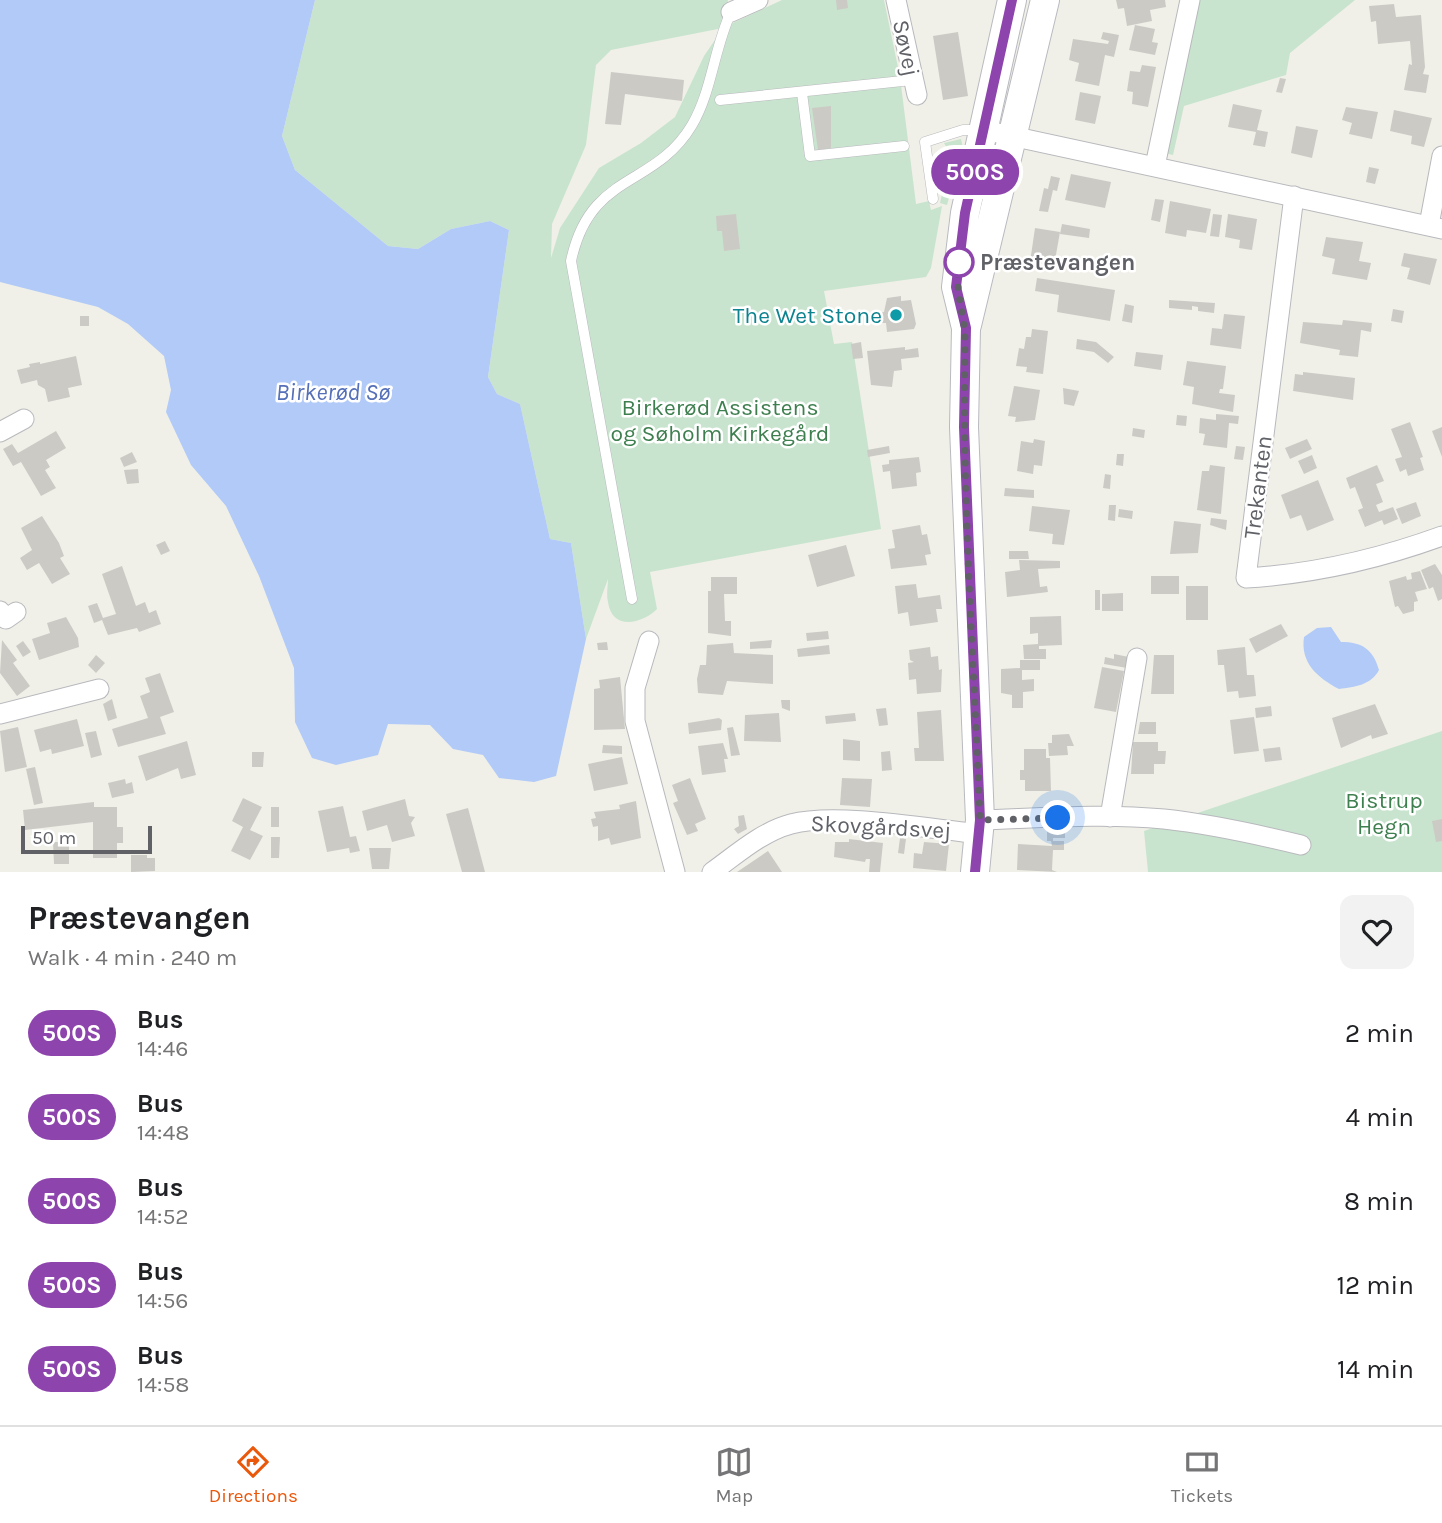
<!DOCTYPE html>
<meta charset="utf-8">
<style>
:root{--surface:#fff;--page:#f2f2f2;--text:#202124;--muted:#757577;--line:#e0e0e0;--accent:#ea580c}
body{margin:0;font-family:Karla,sans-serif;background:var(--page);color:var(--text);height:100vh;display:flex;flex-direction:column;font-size:26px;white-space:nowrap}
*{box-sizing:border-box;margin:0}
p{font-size:23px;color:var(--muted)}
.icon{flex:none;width:38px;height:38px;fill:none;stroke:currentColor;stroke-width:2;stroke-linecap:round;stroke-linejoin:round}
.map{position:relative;height:872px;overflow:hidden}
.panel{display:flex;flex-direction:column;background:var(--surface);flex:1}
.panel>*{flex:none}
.badge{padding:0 14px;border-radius:23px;font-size:24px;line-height:46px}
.scale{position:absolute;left:21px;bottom:18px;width:131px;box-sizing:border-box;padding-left:7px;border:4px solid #5f6167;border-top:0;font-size:19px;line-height:24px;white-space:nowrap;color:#5f6167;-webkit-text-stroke:5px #fff;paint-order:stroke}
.you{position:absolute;width:35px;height:35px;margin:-18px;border:5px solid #fff;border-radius:50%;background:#1a73e8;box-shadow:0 0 0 10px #1a73e833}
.map>.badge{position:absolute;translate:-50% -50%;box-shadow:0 0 0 4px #fff}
.round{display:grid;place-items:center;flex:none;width:74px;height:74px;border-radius:14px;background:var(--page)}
.overview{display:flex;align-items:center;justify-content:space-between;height:119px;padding:0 28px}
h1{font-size:33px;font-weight:700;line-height:52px}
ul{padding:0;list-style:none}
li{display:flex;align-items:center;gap:21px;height:84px;padding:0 28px}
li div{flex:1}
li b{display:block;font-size:26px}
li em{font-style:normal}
li .badge{min-width:77px;font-weight:700;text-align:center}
.tab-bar{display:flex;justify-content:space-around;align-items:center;height:98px;border-top:2px solid var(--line);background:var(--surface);font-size:19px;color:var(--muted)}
.tab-bar a{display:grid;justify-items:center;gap:4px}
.tab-bar .selected{color:var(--accent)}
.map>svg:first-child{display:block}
.green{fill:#c8e4ce;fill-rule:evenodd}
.water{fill:#b1caf7}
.building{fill:#cccac5}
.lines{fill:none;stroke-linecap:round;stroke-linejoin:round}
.lane-casing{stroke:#b8b9bd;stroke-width:11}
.street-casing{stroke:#b8b9bd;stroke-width:21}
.secondary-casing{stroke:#b9bac0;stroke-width:30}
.lane{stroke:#fff;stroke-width:10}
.street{stroke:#fff;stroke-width:19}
.secondary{stroke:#fff;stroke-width:28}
.line-casing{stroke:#fff;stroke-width:16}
.line{stroke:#8e44ad;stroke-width:10}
.walk{stroke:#5f6167;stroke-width:7;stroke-dasharray:0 12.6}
.stop-dot{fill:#fff;stroke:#8e44ad;stroke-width:3.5}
.culture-dot{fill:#0f9aa8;stroke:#fff;stroke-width:2.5}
.labels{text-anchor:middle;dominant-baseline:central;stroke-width:5;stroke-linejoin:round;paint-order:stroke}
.street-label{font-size:23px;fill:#5f6167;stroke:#fff}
.stop-label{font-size:23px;font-weight:bold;fill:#5f6167;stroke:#fff;text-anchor:start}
.culture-label{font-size:23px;fill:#0d838f;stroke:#fff;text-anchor:end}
.park-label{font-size:23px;fill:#3e7f4f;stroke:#fff}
.water-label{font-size:24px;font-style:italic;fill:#5570b9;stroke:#fff}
</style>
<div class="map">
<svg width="1442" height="872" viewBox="0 0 1442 872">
<rect width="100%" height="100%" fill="#f0f0e8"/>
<g class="green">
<path d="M315,0H728L724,27L782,0H884L900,77L916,204L929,201L931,210L942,206L931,268L926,277L824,291L834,344L852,342L881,529L650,572L657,609C642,624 612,631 608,602C606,595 608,586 608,579L586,639L571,543L550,539L520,404L497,394L488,377L509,230L490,221L451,229L418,249L388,246L295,170L282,136ZM723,28L704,56L675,117L641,143L599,168L560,228L551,258L552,224L586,145L596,65L611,50Z"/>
<path d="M1196,0H1355L1290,53L1286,75L1184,106L1173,155L1164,153Z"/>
<path d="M961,139L963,148L947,205L940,203L951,155L944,143Z"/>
<path d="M1442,731V872H1148L1144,831Z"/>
</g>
<g class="water">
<path d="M0,0H315L282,136L295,170L388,246L418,249L451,229L490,221L509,230L488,377L497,394L520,404L550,539L571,543L586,639L556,776L534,782L499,778L483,755L453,749L430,725L388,724L378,755L336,765L312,758L295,722L294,668L259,576L226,506L191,465L166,412L171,390L164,356L128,324L98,307L0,282Z"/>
<path d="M1331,627L1341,642C1362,642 1373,649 1379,670C1371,685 1355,687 1339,689C1318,678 1300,663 1304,637L1317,628Z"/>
</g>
<g class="building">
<path d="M836,0H847L848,8L837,10Z"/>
<path d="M1116,0H1165L1166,7L1150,10L1152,21L1127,26L1124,8L1118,9Z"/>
<path d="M1394,4L1396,17L1421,15L1425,67L1423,74L1429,75L1426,93L1404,90L1409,64L1412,65L1410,41L1378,44L1376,21L1371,22L1369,6Z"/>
<path d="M1135,25L1155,29L1152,42L1158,43L1155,55L1129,50Z"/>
<path d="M958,32L968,96L943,100L933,36Z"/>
<path d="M1103,32L1119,35L1114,57L1105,55L1099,86L1075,81L1079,63L1069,60L1073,39L1108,44L1109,41L1101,39Z"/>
<path d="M1142,65L1156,67L1148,107L1132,104L1133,92L1127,91L1130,71L1140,72Z"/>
<path d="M611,72L684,80L682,101L625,94L621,125L605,124Z"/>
<path d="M1280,78L1286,79L1282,93L1276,92Z"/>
<path d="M1080,92L1101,96L1095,124L1075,120Z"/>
<path d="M1233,104L1262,110L1257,130L1268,132L1265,147L1253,145L1256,132L1228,127Z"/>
<path d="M831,106V148L818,150L812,108Z"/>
<path d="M1346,107L1378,112L1372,139L1349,134L1352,123L1342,120Z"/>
<path d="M1394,110L1432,118L1424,147L1411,144L1412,136L1390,131Z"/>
<path d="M1296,126L1318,130L1312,158L1291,153Z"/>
<path d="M1369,167L1379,169L1375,184L1366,182Z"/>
<path d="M1071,174L1111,182L1105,208L1065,200Z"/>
<path d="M1051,176L1060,178L1057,191L1053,190L1048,212L1039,211L1044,188L1048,189Z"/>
<path d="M1155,199L1164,200L1160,222L1151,220Z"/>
<path d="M1170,201L1211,209L1206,233L1187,230L1186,237L1165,233Z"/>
<path d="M736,214L740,249L724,251L722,231H717L716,216Z"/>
<path d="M1213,214L1222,215L1219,237L1210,236Z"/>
<path d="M1228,214L1257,219L1252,250L1239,248L1240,240L1225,237Z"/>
<path d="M1062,224L1090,229L1089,238L1060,234Z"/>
<path d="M1035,228L1060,232L1054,266L1030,262Z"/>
<path d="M1326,237L1363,242L1359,261L1371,263L1367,280L1332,274L1335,259L1322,256Z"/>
<path d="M1404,253L1437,259L1430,285L1407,279L1410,268L1401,266Z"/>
<path d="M1037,278L1115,290L1110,321L1057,312L1059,295L1035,291Z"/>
<path d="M901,296V301L911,300L916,324L914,329L887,332L886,323H880L879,313L884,312L887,298Z"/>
<path d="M1169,300L1215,303L1214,313L1198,311V307L1192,306V310L1169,308Z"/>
<path d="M1125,304L1134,306L1132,323L1122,321Z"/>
<path d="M1393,309L1404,311L1402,323L1391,321Z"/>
<path d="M1224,314L1245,316L1241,349L1210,345L1212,328L1222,329Z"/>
<rect x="80" y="316" width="9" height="10"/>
<path d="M1343,320L1372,323L1371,332L1361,330L1358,357L1339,355L1340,350L1300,343L1303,322L1342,325Z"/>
<path d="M1032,329L1048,331L1043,374L1026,372L1027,367L1016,366L1019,348L1024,349L1026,337H1031Z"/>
<path d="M1077,339L1096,342L1114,357L1108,363L1094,352L1076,349Z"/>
<path d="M861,342L863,358L853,359L851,344Z"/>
<path d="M905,347V350L918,348L919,357L901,359L902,370L894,371L892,387L871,385L867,351Z"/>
<path d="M1136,352L1163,355L1161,370L1134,366Z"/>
<path d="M76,356L82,385L68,388L70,397L48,402L45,389L38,385L37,380L21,384L17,370L30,367L29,364L40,362V364Z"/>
<path d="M1187,361L1226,366L1223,389H1220L1219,393L1235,395L1233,412L1192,404L1194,387L1183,385Z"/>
<path d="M1303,372L1355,378L1353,400L1293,391L1295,374L1303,375Z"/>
<path d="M1014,386L1040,390L1035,420L1015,422L1016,417L1008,416Z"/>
<path d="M1063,388L1079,391L1074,406L1064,404Z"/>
<path d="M1216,414L1239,416L1238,424L1229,423L1227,448L1203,445L1205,434L1199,433L1200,418L1216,420Z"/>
<path d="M1177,415L1187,416L1186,426L1176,425Z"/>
<path d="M1410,422L1423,457L1420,458L1424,470L1408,476L1406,469L1400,472L1395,459L1402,457L1391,429Z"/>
<path d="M1442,427V457L1432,431Z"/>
<path d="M1133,428L1145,430L1144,438L1132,436Z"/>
<path d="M56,431L66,448L46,460L50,467L45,470L56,488L41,496L21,462L13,466L3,449L12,444L18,453Z"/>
<path d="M1034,439L1045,441L1042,466L1034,465L1033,474L1017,471L1021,441L1033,443Z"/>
<path d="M1307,439L1312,449L1290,459L1285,448Z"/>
<path d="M889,446L890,453L868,457L867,450Z"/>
<path d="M1236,446L1245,447L1243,460L1234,459Z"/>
<path d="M132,452L137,462L124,467L120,458Z"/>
<path d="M1117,454H1124L1123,466L1116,465Z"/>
<path d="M1312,455L1317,468L1304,474L1298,461Z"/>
<path d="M919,457L921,472L916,473L917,486L892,489L890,471L883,472L882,465L889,464V460Z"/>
<path d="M1210,465L1225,467L1221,514L1197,510L1202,471H1209Z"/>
<path d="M1377,465L1384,481L1376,484L1383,502L1376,505L1379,512L1393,507L1398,519L1384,525L1382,520L1365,527L1358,510L1363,508L1355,487L1350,489L1346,478Z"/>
<path d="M138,469L139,483L127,484L124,470Z"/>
<path d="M1105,474L1111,475L1110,489L1103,488Z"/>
<path d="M1318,480L1334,520L1307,531L1301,515L1290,519L1281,495Z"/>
<path d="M1005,488L1034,490V498L1004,496Z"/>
<path d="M1416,502L1421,516L1402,524L1396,509Z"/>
<path d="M1109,505H1116L1115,521L1108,520Z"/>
<path d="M1032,506L1070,510L1064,545L1052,544L1053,534L1029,531Z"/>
<path d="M1119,509L1133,511L1132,519L1118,517Z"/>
<path d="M42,516L59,543L64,556L60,558L70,574L52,584L39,563L27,570L20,558L32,550L21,528Z"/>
<path d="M1211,518L1227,520L1226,530L1210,525Z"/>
<path d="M1174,521L1201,524L1198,553L1170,554Z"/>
<path d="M920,525L922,535L927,534L931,554L925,555L927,565L891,569L888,549L895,548L892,530Z"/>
<path d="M165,541L170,551L161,555L156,545Z"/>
<path d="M846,545L855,576L817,587L808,555Z"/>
<path d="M1009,551H1028L1029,559H1009Z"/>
<path d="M1019,560L1060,561V568L1038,569L1040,587L1047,586L1048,592L1007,597L1005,572L1020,570Z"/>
<path d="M1435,564L1442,575V599L1438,601L1433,587L1429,589L1421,570Z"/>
<path d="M122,566L136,606L145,602L149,613L156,610L161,624L139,632L137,628L108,635L102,620L94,623L88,606L97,603L103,618L116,614L102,574Z"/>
<path d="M1420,571L1427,589L1415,592L1418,601L1414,602V611L1403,614L1398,606L1395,607L1389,581L1406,576L1407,580L1412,579L1411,573Z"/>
<rect x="1151" y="576" width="28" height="18"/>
<path d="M711,577H737V594H724L725,621H731V636L708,633V591H711Z"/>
<path d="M916,584L918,598L940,595L942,609H936L938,622L910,626L908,612L898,614L895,586Z"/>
<rect x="1186" y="586" width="22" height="34"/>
<rect x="1095" y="590" width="5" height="20"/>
<path d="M1123,593V611H1102V594Z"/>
<path d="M1061,616L1062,645L1039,646V649H1046V659H1024L1023,645L1038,644V633L1030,634V617Z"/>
<path d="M66,617L78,638L79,647L39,660L32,639L50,633L47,623Z"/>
<path d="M1281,624L1288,636L1256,653L1249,639Z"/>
<path d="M828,631L829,639L807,641L806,633Z"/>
<path d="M2,640L17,660L13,663L30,686L17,696L0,673Z"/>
<path d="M772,640L771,648L750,649V642Z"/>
<path d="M23,641L31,652L23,657L16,646Z"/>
<path d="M607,642L608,650H598L597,643Z"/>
<path d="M733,643L734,653L773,655V684L727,681L723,695L698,693L697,679L700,665H706L707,645Z"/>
<path d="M829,645L830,654L798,657L797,649Z"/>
<path d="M930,647L931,657L938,656L939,670L942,669L941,692L917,694L916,679L909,680L908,663L914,662L910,660L909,650Z"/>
<path d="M1245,647L1247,675H1254L1256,696L1239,698L1238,691L1227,692L1224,665H1218L1217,650Z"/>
<path d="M1114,654L1129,657L1127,668L1104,664L1105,657L1114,659Z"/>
<path d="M96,655L105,663L96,673L88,665Z"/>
<path d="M1154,655H1174V694H1151Z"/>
<path d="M1020,660H1040V670H1022V680L1034,679V691L1023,692V708H1012V695L1001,693V669L1020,668Z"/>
<path d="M1102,667L1124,671L1116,712L1094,708Z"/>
<path d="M160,673L174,712L160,717L166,734L118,747L112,729L148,718L140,696L150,692L145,678Z"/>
<path d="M620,677L625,729L594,730V689L600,688L599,680Z"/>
<path d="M112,699L117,718L108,721L103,704Z"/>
<path d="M781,700H790V711L782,708Z"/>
<path d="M1375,704L1388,734L1372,739L1371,735L1341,748L1332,718Z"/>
<path d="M1271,706L1272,716L1256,718L1255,708Z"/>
<path d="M886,708L888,725L879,726L876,709Z"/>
<path d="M941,710L944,761H915L914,748H919L917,712Z"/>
<path d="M779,713L781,742L744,741L745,715Z"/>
<path d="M855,713L856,721L826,724L825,716Z"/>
<path d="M1254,717L1259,751L1234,754L1230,720Z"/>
<path d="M719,718L722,720L721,730L689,734L688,723Z"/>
<path d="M77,719L84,746L52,754L51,749L40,752L34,730Z"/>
<path d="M1140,722H1156V734H1138Z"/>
<path d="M18,727L27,767L5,772L0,731Z"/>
<path d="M733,727L740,755L731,756L727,728Z"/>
<path d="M96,731L102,755L91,758L85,733Z"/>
<path d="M1069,734L1074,746H1067L1068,755L1049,756L1048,743H1052V735Z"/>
<path d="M843,739L860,741V761L843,760Z"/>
<path d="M187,741L196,775L181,779L178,768L146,781L138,756Z"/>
<path d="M1133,742H1158V751H1166L1165,764H1154V774H1131Z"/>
<path d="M723,743L728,759H724L726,772L702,775L698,746Z"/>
<path d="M603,745L622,746V754L602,753Z"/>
<path d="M1280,747L1282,760L1265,762L1263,749Z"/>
<path d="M1024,749H1046V758H1050L1051,791H1025V780H1020V770H1024Z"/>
<path d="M890,751L892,770L882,771L881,752Z"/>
<path d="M252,752H264L263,767H252Z"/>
<path d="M622,757L628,784L594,791L588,764Z"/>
<path d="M35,767L43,803L34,805L26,769Z"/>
<path d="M690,778L706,819L695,824L698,831L687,835L673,803L678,801L672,785Z"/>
<path d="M842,778L872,779L870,807L840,805Z"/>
<path d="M125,779L126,784L132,782L134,793L112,798L108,783Z"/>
<path d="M243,798L262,807L250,830L263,836L250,860L231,851L243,827L232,821Z"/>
<path d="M405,799L409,816L415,817L411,823L415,836L392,842L387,825L367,831L362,811Z"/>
<path d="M636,801L641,838L611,845L609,838L598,841V826L593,827L591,819L596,818L594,812L620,809L619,805Z"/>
<path d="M94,802V807H117V827H123V843H117V858H93V822L25,830L23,810Z"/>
<path d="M343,806L350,837L356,836L360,851L350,853L349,848L327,852L318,811Z"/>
<rect x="271" y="807" width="8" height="20"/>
<path d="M468,808L485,872H462L446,814Z"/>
<path d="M744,815L747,829L738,834L734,829L739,826L738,816Z"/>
<path d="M1442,819V841L1436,842L1432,821Z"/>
<path d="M1047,829H1065V838H1053V841H1064V850H1053L1052,870L1057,872L1017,870L1018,844L1052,846L1051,841H1047Z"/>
<path d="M271,837H280L279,858H271Z"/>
<path d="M900,838L906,839L904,854L898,853Z"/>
<path d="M849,839L883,843L880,872H869L870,859H866L865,862L834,857L835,842H849Z"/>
<path d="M53,842H69V864H54Z"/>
<path d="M924,842L949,844L946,871L913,868L914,853L922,854Z"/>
<path d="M369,848H391L389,869H372Z"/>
<path d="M768,851L782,872H737Z"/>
<path d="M131,855H147V858H155V871L131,872Z"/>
</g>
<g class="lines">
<g class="lane-casing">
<g id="lane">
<path d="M802,93L810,156L904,146"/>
<path d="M720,100L912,80"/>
<path d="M933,199L925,142L963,130H980"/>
<path d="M632,599L571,261C590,171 654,189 692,125C712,91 714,48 731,12"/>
</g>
</g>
<g class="street-casing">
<g id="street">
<path d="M896,0L917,95"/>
<path d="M731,12L758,0"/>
<path d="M984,130L1442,229"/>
<path d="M1155,166L1190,0"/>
<path d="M1294,196L1246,578C1313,574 1379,559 1442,536"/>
<path d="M1429,225L1442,156"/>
<path d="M0,432L24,419"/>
<path d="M0,611L6,619L16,612"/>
<path d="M649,641L635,688V721L675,872"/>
<path d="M0,714L99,689"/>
<path d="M1110,817L1137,658"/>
<path d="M980,820C1041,818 1103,813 1164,819C1210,824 1256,834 1301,845"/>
<path d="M712,872C736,855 761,832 791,824C836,812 930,829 980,834"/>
</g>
</g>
<g class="secondary-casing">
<g id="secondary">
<path d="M967,325L1045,0"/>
<path d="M975,872L980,820L964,427L966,328L956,287L965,213L1012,0"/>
</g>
</g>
<use href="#lane" class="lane"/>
<use href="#street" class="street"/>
<use href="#secondary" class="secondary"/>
</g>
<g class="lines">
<g class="line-casing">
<path id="line" d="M975,872L980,820L964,427L966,328L956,287L965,213L1012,0"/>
</g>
<use href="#line" class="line"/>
<path class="walk" d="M959,262C954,294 966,315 965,346C962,504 974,662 980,820L1058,818"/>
</g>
<circle class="stop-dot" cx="959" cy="262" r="14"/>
<circle class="culture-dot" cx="896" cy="315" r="7"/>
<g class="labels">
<g class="street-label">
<text transform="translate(906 48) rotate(78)">Søvej</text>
<text transform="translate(1258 487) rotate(-83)">Trekanten</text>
<text transform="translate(881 827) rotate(3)">Skovgårdsvej</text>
</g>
<g class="stop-label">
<text x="980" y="262">Præstevangen</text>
</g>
<g class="culture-label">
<text x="882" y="315">The Wet Stone</text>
</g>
<g class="park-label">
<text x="720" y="407">Birkerød Assistens<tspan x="720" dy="26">og Søholm Kirkegård</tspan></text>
<text x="1384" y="800">Bistrup<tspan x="1384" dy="26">Hegn</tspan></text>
</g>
<g class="water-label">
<text x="333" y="392">Birkerød Sø</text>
</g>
</g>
</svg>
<div class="scale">50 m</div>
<div class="you" style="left:1058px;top:818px"></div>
<b class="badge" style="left:975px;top:172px;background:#8e44ad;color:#fff">500S</b>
</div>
<section class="panel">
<div class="overview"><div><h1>Præstevangen</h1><p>Walk · 4 min · 240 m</p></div><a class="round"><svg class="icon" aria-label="heart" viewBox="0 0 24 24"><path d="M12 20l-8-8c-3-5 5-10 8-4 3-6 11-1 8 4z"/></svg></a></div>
<ul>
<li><span class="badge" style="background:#8e44ad;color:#fff">500S</span><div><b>Bus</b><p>14:46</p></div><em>2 min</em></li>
<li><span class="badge" style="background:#8e44ad;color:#fff">500S</span><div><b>Bus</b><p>14:48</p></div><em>4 min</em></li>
<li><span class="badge" style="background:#8e44ad;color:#fff">500S</span><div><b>Bus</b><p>14:52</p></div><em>8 min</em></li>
<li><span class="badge" style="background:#8e44ad;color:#fff">500S</span><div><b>Bus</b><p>14:56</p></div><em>12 min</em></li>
<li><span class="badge" style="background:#8e44ad;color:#fff">500S</span><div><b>Bus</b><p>14:58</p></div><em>14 min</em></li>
</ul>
</section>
<nav class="tab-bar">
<a class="selected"><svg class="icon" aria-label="directions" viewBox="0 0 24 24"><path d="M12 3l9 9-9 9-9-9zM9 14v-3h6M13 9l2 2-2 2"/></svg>Directions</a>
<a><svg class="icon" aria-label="map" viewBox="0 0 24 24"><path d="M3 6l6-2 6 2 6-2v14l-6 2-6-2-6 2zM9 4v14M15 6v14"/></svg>Map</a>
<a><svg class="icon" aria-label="tickets" viewBox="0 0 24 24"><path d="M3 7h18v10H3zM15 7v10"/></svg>Tickets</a>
</nav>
